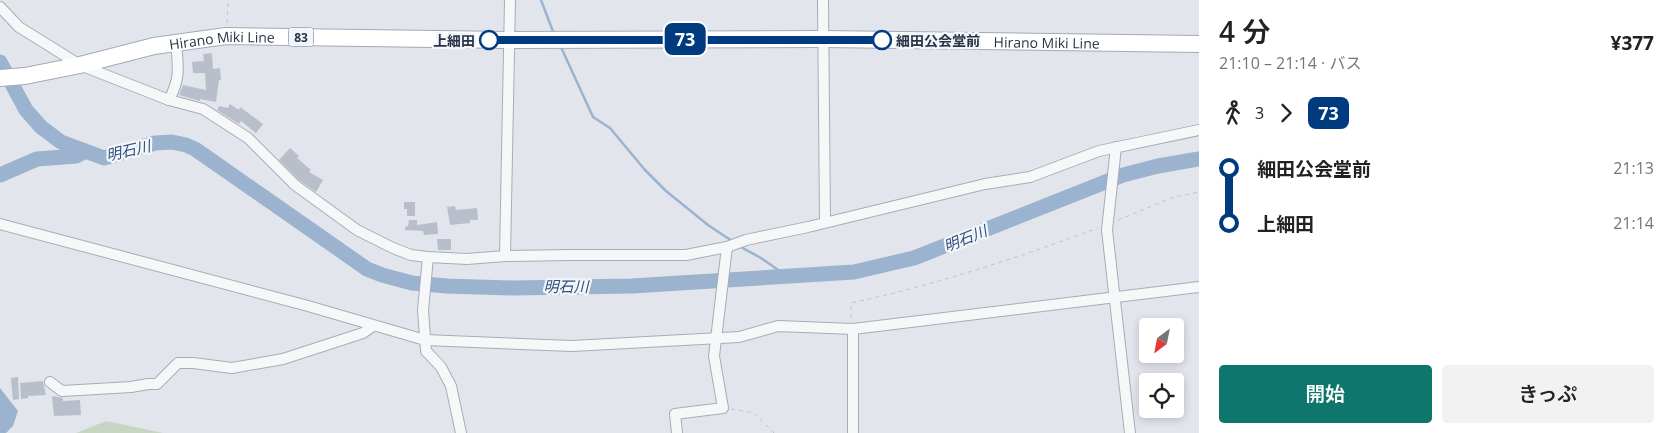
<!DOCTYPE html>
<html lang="ja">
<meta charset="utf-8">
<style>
:root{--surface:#fff;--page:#f2f2f2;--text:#222;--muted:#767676;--accent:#0f766e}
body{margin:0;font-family:"Open Sans","Noto Sans JP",sans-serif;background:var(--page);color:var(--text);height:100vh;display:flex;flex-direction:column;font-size:19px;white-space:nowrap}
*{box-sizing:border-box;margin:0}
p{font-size:16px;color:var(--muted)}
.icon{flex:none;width:28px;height:28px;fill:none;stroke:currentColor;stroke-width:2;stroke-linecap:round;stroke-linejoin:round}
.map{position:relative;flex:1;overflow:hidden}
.sheet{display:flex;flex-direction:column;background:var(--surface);width:475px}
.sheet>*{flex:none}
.badge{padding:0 10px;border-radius:8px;font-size:18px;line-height:32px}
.needle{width:32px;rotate:212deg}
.buttons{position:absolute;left:1139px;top:318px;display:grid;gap:10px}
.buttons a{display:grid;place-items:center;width:45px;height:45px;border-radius:5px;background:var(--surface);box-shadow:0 2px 8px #0003;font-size:25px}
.map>.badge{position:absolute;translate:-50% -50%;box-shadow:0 0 0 2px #fff}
.legs{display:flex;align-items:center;gap:8px;height:55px;padding:0 20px;font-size:16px}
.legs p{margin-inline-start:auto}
.summary{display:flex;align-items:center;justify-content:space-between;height:85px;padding:0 20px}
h1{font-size:28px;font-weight:600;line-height:38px}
.cta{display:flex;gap:10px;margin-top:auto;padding:10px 20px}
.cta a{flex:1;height:58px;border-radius:5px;background:var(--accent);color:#fff;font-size:20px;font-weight:600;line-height:58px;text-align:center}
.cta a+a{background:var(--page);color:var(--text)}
ul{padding:0 20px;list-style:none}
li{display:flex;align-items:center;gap:18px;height:55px;font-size:19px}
li i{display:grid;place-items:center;width:8px;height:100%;margin:0 6px;background:currentColor}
li i::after{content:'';width:12px;height:12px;margin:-6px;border:4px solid;border-radius:50%;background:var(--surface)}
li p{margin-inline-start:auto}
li:first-child i{background:linear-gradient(#0000 50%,currentColor 0)}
li:last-child i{background:linear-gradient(currentColor 50%,#0000 0)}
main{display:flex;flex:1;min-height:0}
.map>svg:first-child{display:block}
.green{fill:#c7d6c3}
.water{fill:#9bb3ce}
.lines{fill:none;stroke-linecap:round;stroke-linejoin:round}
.stream{stroke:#9bb3ce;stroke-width:2.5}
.river{stroke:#9bb3ce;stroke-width:15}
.building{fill:#b9bfca}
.street-casing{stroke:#a7adb7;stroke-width:12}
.primary-casing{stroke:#a1aab8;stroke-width:18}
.path{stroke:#c0c4ca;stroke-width:1;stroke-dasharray:4 4;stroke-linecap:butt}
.street{stroke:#f5f7f9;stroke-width:10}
.primary{stroke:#fff;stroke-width:16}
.line-1-casing{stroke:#fff;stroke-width:11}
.line-1{stroke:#003b80;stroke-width:8}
.stop-1-dot{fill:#fff;stroke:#003b80;stroke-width:2.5}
.labels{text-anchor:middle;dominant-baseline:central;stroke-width:4.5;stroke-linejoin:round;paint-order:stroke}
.shield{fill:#f2f5f9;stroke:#656d7b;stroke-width:1}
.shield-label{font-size:12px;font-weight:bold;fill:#293345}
.stop-label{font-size:14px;font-weight:bold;fill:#293345;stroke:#f2f5f9;text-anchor:end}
.street-label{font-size:14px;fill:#293345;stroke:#f2f5f9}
.water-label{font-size:15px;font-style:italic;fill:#2f517c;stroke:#f2f5f9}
</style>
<main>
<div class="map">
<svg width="1199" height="433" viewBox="0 0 1199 433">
<rect width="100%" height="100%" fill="#e2e6ec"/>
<path class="green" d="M106,421L163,433H76Z"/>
<path class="water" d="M0,388L18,411L13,426L6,433H0Z"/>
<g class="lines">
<g class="stream">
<path d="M541,0L554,34"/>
<path d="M560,45L593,117L610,128L645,170L666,191L708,225L732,241"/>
<path d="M739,246L761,258L787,276"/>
</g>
<g class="river">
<path d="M0,62L26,110L41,127L61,142L104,158L155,143L172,142L186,145L195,149L367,269L382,275L412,283L447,286L513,288L632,286L854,272L914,258L1123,175L1158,166L1199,159"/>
<path d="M0,175L37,159L76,156L84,152"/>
</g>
</g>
<g class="building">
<path d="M212,53L213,69L220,68L221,80H219L216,102L200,99V101L179,95L183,85L206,90L205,73H193L192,62L204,61L203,54Z"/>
<path d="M230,104L239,110L240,107L263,124L256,133L241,121L239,124L217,110L219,106L228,108Z"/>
<path d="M290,148L299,156L297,158L311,170L309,172L323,180L316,192L299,180L279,160Z"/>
<path d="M404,202H415V216H407V209H404Z"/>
<path d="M455,206L456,210L477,208L478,220H470V223L450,225L447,207Z"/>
<path d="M409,220H417V225L437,222L438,234L424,235L423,231L405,230V227L408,226Z"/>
<path d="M437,239H451V250H438Z"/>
<path d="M18,377L19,399L13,400L11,378Z"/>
<path d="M43,381L46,395L28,396V398L21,399L20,383Z"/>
<path d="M52,396L63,398V401L80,400L81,415L54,416Z"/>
</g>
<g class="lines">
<g class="street-casing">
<g id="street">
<path d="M823,0L825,222"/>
<path d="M0,7L19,27L80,65L169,100L203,109L248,138L295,185L357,230L393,248L411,255L428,257L467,259L505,256L571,255H686L727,247L746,240L808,227L985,184L1030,177L1099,151L1199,130"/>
<path d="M169,100C181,77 178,67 176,42"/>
<path d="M1116,147L1107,230L1130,433"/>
<path d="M0,224L308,306L425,340L572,346L739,337L778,326L853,329L1199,287"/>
<path d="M505,256L510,0"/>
<path d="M428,257L423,310L426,351L441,367L451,386L461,433"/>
<path d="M50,382L62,391L131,387L148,384H157L178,363H193L232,368L283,359L363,333L373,326"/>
<path d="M677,433L675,414L723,408L714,356L727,247"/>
<path d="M853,433V329"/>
</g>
</g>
<g class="primary-casing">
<g id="primary">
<path id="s1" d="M0,78L25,76L80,65L154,46L226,36L508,40L823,39L1199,44"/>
</g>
</g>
<g class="path">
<path d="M227,23L228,0"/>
<path d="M1118,220L1174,197L1199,192"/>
<path d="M851,318V303C935,285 1017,258 1098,228"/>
<path d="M731,409L754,413L774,433"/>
</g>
<use href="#street" class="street"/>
<use href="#primary" class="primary"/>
</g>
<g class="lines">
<g class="line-1-casing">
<path id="line-1" d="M489,40H882"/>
</g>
<use href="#line-1" class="line-1"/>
</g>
<g class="stop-1-dot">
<circle cx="489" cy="40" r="9"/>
<circle cx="882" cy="40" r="9"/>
</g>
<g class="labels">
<rect class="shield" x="288.5" y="27.5" width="25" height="19" rx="4"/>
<g class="shield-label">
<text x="301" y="37">83</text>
</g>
<g class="stop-label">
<text x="475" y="40">上細田</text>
<text x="896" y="40" text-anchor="start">細田公会堂前</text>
</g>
<g class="street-label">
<text stroke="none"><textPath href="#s1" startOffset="226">Hirano Miki Line</textPath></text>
<text stroke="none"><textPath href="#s1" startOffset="1051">Hirano Miki Line</textPath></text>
</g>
<g class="water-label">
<text transform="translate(128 150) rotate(-13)">明石川</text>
<text transform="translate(965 238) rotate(-22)">明石川</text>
<text x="566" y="286">明石川</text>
</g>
</g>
</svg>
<div class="buttons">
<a><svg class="needle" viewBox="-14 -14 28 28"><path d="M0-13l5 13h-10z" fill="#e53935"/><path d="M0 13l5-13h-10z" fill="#767676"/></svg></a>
<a><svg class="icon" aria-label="locate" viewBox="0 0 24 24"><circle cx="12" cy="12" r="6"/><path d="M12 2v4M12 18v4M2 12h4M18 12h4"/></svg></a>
</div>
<b class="badge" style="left:685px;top:39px;background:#003b80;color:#fff">73</b>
</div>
<section class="sheet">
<div class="summary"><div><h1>4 分</h1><p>21:10 – 21:14 · バス</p></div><b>¥377</b></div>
<div class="legs"><svg class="icon" aria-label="walk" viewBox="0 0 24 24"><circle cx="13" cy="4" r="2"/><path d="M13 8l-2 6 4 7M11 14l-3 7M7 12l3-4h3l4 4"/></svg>3<svg class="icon" aria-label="forward" viewBox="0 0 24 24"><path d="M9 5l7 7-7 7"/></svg><b class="badge" style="background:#003b80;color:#fff">73</b></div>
<ul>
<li><i style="color:#003b80"></i><b>細田公会堂前</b><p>21:13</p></li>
<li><i style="color:#003b80"></i><b>上細田</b><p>21:14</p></li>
</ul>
<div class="cta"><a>開始</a><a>きっぷ</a></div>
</section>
</main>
